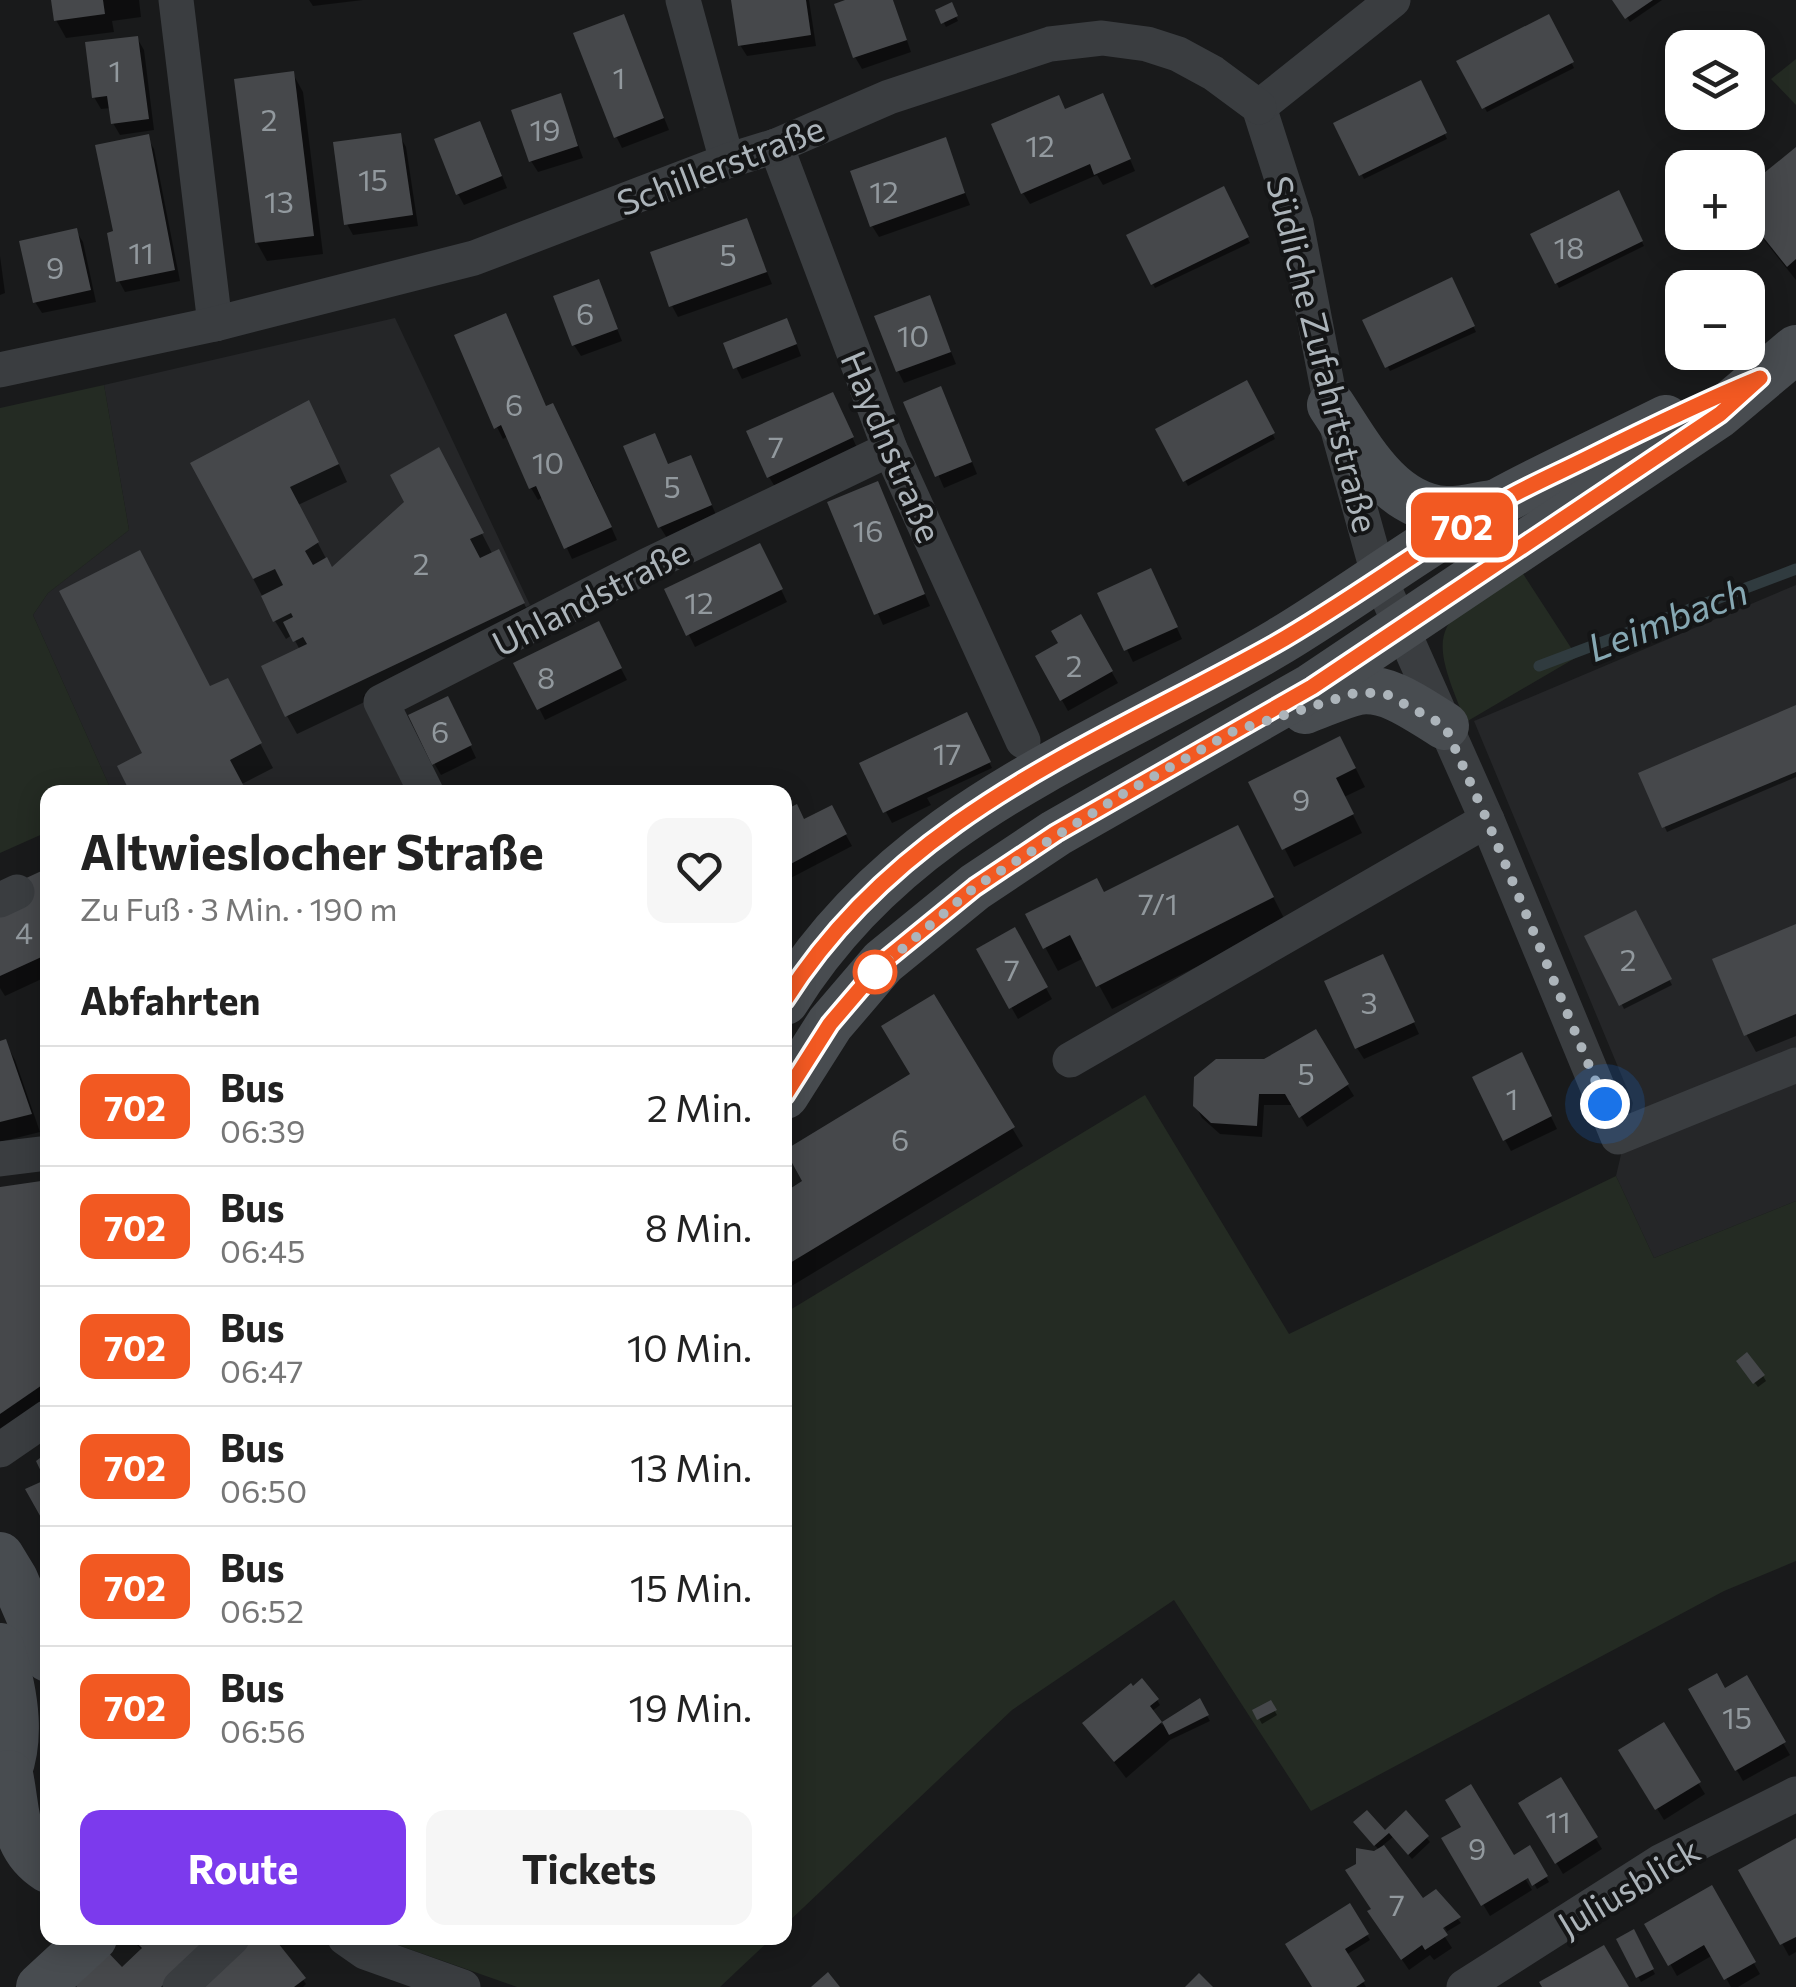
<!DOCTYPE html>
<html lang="de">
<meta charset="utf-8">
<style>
:root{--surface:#fff;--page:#f6f6f6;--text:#222;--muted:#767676;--line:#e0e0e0;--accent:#7c3aed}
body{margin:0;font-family:Commissioner,sans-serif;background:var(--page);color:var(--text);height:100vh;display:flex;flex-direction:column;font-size:38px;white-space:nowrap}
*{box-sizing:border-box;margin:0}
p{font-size:32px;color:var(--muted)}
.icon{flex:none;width:55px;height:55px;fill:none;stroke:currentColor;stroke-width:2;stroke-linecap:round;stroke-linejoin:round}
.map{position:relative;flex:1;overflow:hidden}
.panel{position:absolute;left:40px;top:785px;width:752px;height:1160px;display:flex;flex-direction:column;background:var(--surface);border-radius:20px;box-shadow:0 5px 25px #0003}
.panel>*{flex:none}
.badge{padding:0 20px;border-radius:15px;font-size:35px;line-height:65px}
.controls{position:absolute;left:1665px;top:30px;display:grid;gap:20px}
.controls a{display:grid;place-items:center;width:100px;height:100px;border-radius:20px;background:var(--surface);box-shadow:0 5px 25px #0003;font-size:50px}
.you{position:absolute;width:50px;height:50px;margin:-25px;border:8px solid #fff;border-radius:50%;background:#1a73e8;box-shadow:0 0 0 15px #1a73e833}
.map>.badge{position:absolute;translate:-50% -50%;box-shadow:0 0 0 5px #fff}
h2{padding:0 40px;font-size:38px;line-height:90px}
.round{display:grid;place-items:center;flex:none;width:105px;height:105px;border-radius:20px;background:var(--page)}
.headline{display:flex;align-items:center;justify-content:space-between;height:170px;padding:0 40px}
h1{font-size:48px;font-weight:700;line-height:75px}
.button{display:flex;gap:20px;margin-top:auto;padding:20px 40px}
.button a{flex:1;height:115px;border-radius:20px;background:var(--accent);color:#fff;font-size:40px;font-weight:700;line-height:115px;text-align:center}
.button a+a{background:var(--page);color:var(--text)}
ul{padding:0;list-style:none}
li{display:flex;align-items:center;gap:30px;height:120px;padding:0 40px;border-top:2px solid var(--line)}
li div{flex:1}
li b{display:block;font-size:38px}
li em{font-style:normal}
li .badge{min-width:110px;font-weight:700;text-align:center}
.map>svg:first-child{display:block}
.built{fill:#252628}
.green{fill:#242b23}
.shadow{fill:#0007}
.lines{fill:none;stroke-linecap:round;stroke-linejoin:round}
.stream{stroke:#303b3f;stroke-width:11}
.building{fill:#46484b}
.street{stroke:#3a3d40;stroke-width:35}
.secondary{stroke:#484c50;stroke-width:48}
.line-casing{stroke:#fff;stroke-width:22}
.line{stroke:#f25922;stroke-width:15}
.walk{stroke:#acb4ba;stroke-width:10;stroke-dasharray:0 18}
.stop-dot{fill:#fff;stroke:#f25922;stroke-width:5}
.labels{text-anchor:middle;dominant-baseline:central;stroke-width:8;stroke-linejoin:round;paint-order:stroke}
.number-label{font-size:30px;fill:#92999e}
.street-label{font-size:35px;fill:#acb4ba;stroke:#141516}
.water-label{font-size:38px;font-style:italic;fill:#86a8b3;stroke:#141516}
</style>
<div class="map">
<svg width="1796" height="1987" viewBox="0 0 1796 1987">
<rect width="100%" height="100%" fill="#191a1b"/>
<g class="built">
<path d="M395,318L530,605L363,696L408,792H112L33,615L48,593L129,530L104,385Z"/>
<path d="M1796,585V1201L1654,1258L1616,1176L1633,1103L1474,721Z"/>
</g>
<g class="green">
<path d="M1796,59V105L1771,79Z"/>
<path d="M104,385L129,530L48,593L33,615L112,792H48L47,832L0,853V408Z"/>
<path d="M1520,569L1577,657L1466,722C1425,626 1435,623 1520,569Z"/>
<path d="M1145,1095L1289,1334L1616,1176L1654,1258L1796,1201V1561L1724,1591L1311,1811L1174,1600L1012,1710L785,1925V1313Z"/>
<path d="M378,1938H772L720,1987H517Z"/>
</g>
<g class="shadow">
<path d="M54,0H139L141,17L112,21L114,32L66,38L56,20Z"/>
<path d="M309,0H363L313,6Z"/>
<path d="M734,0H809L816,46L747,56L740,45Z"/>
<path d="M853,0H893L911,52L862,69L855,57Z"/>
<path d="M1615,0H1662L1630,22Z"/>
<path d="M951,6L958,21L946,27L938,11Z"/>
<path d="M623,17L669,130L622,148L616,136Z"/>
<path d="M1548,17L1574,68L1487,112L1460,62Z"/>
<path d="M137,38L144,50L154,130L120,135L113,123L111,108L101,109L94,97Z"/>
<path d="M293,74L303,92L323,254L267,261L257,243Z"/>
<path d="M1420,83L1447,139L1364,179L1336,124Z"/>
<path d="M560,96L583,158L538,172L531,161Z"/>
<path d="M1108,108L1135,171L1103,185L1097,175L1030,204L1023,193L1066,112Z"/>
<path d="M399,135L406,147L418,226L353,235L347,224Z"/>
<path d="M486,136L507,188L464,205L458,194Z"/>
<path d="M147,137L154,149L180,281L125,292L119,281Z"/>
<path d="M944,140L970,205L879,237L872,226Z"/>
<path d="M1796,150V280L1748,220V189Z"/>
<path d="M1223,189L1250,243L1155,288L1129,236Z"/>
<path d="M1618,193L1644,246L1559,288L1533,235Z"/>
<path d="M746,221L772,284L678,317L672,306Z"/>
<path d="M76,231L83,242L96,302L42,313L35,302Z"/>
<path d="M0,256L5,293L0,295Z"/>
<path d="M1451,280L1476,332L1390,371L1365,321Z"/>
<path d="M598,282L622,341L581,356L574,345Z"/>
<path d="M929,298L956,364L904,383L898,371Z"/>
<path d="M792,332L801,356L742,379L736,367Z"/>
<path d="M457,337L546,409L590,479L617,540L572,559L543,497L538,500L531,488L508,436L503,439L497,427Z"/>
<path d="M1246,384L1275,439L1188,486L1158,430Z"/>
<path d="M947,401L977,474L944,488L907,403Z"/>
<path d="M838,406L858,450L780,495L769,477Z"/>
<path d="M319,421L347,482L298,505L332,570L448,468L493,555L508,570L533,622L297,734L287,716L300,650L292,635L286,639L275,621L194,464Z"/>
<path d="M668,467L696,469L717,517L667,538L660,527Z"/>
<path d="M883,496L930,606L883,625L830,504Z"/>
<path d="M766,558L787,602L695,647L667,591Z"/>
<path d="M1156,583L1182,639L1133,662L1100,594Z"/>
<path d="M1080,617L1118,683L1068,711L1038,657L1061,644Z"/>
<path d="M604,636L627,680L545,720L539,708Z"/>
<path d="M210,689L240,705L273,768L242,784L246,792H133L120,767L145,754Z"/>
<path d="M1796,708V777L1667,832L1641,774Z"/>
<path d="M454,711L476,758L441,775L434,763Z"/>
<path d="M966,715L992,768L927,798L931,805L892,823L886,812Z"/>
<path d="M1350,757L1365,787L1344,797L1362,833L1294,867L1251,783Z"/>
<path d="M831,808L852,846L785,881V813L808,831Z"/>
<path d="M1250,852L1286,922L1112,1009L1084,958L1058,971L1045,947L1104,895Z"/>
<path d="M48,871V976L5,996L0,988V911Z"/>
<path d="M1635,913L1672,985L1624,1009L1588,937Z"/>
<path d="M1796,926V1036L1756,1052L1746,1034Z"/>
<path d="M1014,931L1052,999L1018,1019L979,950Z"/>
<path d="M1389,968L1419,1034L1364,1059L1357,1048Z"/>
<path d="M933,997L1023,1146L785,1290V1195L805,1182L913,1075Z"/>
<path d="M1315,1033L1354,1096L1307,1127L1294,1105H1264L1262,1137L1220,1134L1202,1118L1195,1105Z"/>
<path d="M5,1042L15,1060L40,1132L0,1142V1044Z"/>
<path d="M1527,1067L1557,1129L1511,1151L1505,1140Z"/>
<path d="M48,1183V1399L0,1430V1190Z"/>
<path d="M1742,1366L1763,1376L1766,1381L1758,1387Z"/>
<path d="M1746,1679L1790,1755L1743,1781L1691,1690L1724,1691Z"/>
<path d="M1157,1700L1160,1705L1151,1712L1162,1725L1199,1702L1210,1721L1170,1740L1126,1778L1085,1724Z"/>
<path d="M1270,1703L1277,1715L1262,1724L1255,1711Z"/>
<path d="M1663,1726L1705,1794L1664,1820L1622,1751Z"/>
<path d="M1560,1780L1602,1849L1563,1874L1521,1804Z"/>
<path d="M1406,1814L1430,1842L1412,1859L1393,1837L1382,1846L1443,1934L1447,1931L1426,1899L1435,1892L1461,1923L1443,1934L1452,1948L1434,1960L1430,1955L1409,1970L1377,1923L1375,1854L1380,1851L1359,1828L1385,1833Z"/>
<path d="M1444,1839L1513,1858L1529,1849L1549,1882L1537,1889L1527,1872L1523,1875L1532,1890L1490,1916Z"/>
<path d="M1796,1841V1952L1789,1956L1742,1871Z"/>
<path d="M1711,1889L1760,1974L1738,1987H1731L1713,1955L1677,1976L1648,1925Z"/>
<path d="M1349,1906L1370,1940L1346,1955L1366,1987H1315Z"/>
<path d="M1633,1933L1655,1974L1641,1982L1619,1940Z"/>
<path d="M130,1938H222L180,1987H78L122,1970L143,1951Z"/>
<path d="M252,1938H271L306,1984L303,1987H199Z"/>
</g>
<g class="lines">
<path class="stream" d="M1539,666L1796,569"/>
</g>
<g class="building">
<path d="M51,0H103L105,14L54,21Z"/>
<path d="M731,0H806L811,35L738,46Z"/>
<path d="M845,0H893L907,40L853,58L834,4Z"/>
<path d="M1612,0H1653L1625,19Z"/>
<path d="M952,2L958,16L941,24L935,10Z"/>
<path d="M624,14L664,118L614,138L573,33Z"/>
<path d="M1549,14L1574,62L1482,109L1456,61Z"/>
<path d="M138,36L149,119L111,124L107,96L92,98L85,42Z"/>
<path d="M294,71L314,236L255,243L234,79Z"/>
<path d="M1421,80L1447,133L1359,176L1333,123Z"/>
<path d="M561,93L578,146L529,162L511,110Z"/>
<path d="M1103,93L1131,159L1094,175L1090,164L1021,194L991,124L1059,95L1065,109Z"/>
<path d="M480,121L502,176L456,195L434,139Z"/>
<path d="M401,133L413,215L344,225L333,142Z"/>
<path d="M149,134L175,270L116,282L107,233L113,231L95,145Z"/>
<path d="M946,137L965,193L870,227L850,171Z"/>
<path d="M1796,147V259L1787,267L1748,218V186Z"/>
<path d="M1224,186L1249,237L1151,285L1126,235Z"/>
<path d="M1619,190L1643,241L1555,284L1530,234Z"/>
<path d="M747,218L767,272L669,307L650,252Z"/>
<path d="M77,228L91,290L33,303L19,241Z"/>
<path d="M1452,277L1475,326L1385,368L1362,320Z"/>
<path d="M599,279L618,329L572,346L553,296Z"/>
<path d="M930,295L951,352L896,372L874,316Z"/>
<path d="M506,313L546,406L553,403L612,527L564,549L536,486L529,489L501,425L494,429L454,335Z"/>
<path d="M787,318L797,344L733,369L723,343Z"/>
<path d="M1247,380L1275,433L1183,482L1155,429Z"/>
<path d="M941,386L972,462L935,477L903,402Z"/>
<path d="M833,392L854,437L767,478L746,431Z"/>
<path d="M309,400L339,464L290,487L319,542L305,551L313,565L327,557L332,567L404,502L390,475L439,447L484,533L470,539L480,558L499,549L525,603L285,717L261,666L307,644L303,637L293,642L283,622L293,617L291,613L273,622L261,596L283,585L275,569L253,579L190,463Z"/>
<path d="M655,433L668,464L691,455L712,505L658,528L623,446Z"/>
<path d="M878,481L925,594L874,615L827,502Z"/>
<path d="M760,543L783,589L686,636L664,589Z"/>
<path d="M140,550L210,686L228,678L262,743L230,760L247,792H130L117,766L142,753L59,591Z"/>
<path d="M1151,568L1178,627L1124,651L1097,593Z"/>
<path d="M1081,614L1113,671L1060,701L1035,656L1058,643L1051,631Z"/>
<path d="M599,621L622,668L537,710L513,663Z"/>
<path d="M448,696L472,745L432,765L408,715Z"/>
<path d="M1796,705V772L1662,828L1638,773Z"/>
<path d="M967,712L991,762L883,813L859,763Z"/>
<path d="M1340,736L1356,768L1336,778L1354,814L1282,850L1248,782Z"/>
<path d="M797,804L804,819L832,805L847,834L785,867V810Z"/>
<path d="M1238,825L1274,897L1096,987L1070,935L1043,949L1025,914L1097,878L1104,892Z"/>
<path d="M48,868V954L0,976V908L24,879Z"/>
<path d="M1636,910L1672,979L1619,1006L1584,936Z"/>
<path d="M1796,924V1014L1744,1036L1712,959Z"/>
<path d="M1015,927L1048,987L1009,1009L976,949Z"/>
<path d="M1383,954L1415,1022L1355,1049L1324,981Z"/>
<path d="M934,994L1015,1127L785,1266V1192L802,1181L785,1150L910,1074L881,1026Z"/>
<path d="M1316,1029L1349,1084L1299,1118L1285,1094H1259L1257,1126L1211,1123L1193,1106L1194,1077L1216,1059H1264Z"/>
<path d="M6,1039L32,1114L0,1122V1041Z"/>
<path d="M1522,1052L1552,1116L1503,1141L1472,1077Z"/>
<path d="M48,1180V1381L0,1414V1187Z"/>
<path d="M1747,1352L1765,1375L1753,1384L1736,1361Z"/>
<path d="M48,1452V1530L25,1489L45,1480L36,1461Z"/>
<path d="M1717,1673L1725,1688L1747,1675L1786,1742L1735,1771L1688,1689Z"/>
<path d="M1142,1678L1159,1699L1150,1706L1162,1722L1200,1698L1209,1715L1169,1735L1162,1722L1114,1762L1082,1723L1131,1683L1133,1686Z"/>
<path d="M1271,1700L1277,1710L1257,1720L1252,1710Z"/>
<path d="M1664,1722L1701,1782L1655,1810L1618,1750Z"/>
<path d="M1561,1777L1598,1837L1555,1864L1518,1803Z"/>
<path d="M1471,1784L1514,1855L1530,1845L1548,1876L1532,1886L1528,1878L1481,1906L1441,1838L1461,1827L1445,1800Z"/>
<path d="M1367,1810L1385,1830L1406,1810L1429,1836L1408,1855L1389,1833L1374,1846L1353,1822Z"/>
<path d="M1796,1838V1937L1780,1945L1738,1870Z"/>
<path d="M1384,1845L1423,1898L1436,1889L1461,1917L1443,1928L1448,1935L1425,1950L1422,1945L1401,1960L1367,1911L1371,1909L1345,1870L1356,1864V1848L1374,1851Z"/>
<path d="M1712,1885L1756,1962L1724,1980L1704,1945L1668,1966L1644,1924Z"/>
<path d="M1350,1903L1369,1934L1345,1949L1365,1981L1356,1987H1312L1285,1944Z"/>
<path d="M1634,1929L1654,1969L1636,1978L1616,1939Z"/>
<path d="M132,1938H215L161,1987H77L71,1980L101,1945L122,1967L142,1948Z"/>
<path d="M248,1938H274L306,1978L294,1987H196Z"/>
<path d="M1604,1945L1629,1987H1542L1539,1982Z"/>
<path d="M828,1972L840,1987H811Z"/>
<path d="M1199,1973L1213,1987H1185Z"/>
</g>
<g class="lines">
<g class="street">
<path d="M176,0L215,324"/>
<path d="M683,0L727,161"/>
<path d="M1259,107L1296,223L1331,405L1379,577L1487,820L1618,1137L1796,1065"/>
<path d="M1259,107L1393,0"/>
<path d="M776,146L890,449L1023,741"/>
<path d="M0,370L215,324L474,258L727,161L776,146L889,97L1050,44L1102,38L1147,44L1178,54L1213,73L1259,107"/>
<path d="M426,792L381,702L646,566L890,449"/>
<path d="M0,900L17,892"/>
<path d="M1070,1060L1487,820"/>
<path d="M0,1159L48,1153"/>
<path d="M0,1450L48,1417"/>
<path d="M345,1938L365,1952L463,1987"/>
<path d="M180,1987L232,1938"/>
<path d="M1464,1987L1660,1862L1796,1794"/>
</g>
<g class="secondary">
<path d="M1331,405C1359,447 1389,506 1445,510C1460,511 1477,506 1492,504"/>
<path d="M1305,710C1322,704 1340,695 1358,691C1389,686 1420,711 1445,726"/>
<path d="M785,1001C903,810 1098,750 1280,641C1353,597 1422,544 1497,503C1552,473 1610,447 1666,419"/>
<path d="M785,1095L830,1024L883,962L975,887L1056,833L1312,687L1719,414L1796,349"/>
<path d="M0,1556L14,1579L48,1658"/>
<path d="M0,1647C14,1691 25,1746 0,1788"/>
<path d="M9,1774C17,1811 12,1846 48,1869"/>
<path d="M40,1987L93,1938"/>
</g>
</g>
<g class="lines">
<g class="line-casing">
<path id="line" d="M785,1000C901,816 1093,746 1275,644C1350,601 1419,549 1493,506C1523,488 1556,474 1588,458C1644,430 1701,402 1760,378L1720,414L1312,687L1056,833L975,887L883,962L830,1024L785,1095"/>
</g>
<use href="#line" class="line"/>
<path class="walk" d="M875,972L975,887L1123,794L1234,731L1358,692L1386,694L1445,726L1487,820L1605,1104"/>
</g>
<circle class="stop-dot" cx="875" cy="972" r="20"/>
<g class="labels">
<g class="number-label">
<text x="115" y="69">1</text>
<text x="619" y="76">1</text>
<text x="269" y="118">2</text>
<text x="545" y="128">19</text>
<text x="1040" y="144">12</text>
<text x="373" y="178">15</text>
<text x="884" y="190">12</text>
<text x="279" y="200">13</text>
<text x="1569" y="246">18</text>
<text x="141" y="251">11</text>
<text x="728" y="253">5</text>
<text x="55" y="266">9</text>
<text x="585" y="312">6</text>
<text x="913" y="334">10</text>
<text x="514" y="403">6</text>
<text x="776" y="445">7</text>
<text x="548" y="461">10</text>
<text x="672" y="485">5</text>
<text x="868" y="529">16</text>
<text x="421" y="562">2</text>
<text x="699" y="601">12</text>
<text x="1074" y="664">2</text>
<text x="546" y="676">8</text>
<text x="440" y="730">6</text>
<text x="947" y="752">17</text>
<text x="1301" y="798">9</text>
<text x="1158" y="902">7/1</text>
<text x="24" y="931">4</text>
<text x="1628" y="958">2</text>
<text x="1012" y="968">7</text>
<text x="1369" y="1001">3</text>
<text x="1306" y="1072">5</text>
<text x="1512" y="1097">1</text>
<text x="900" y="1138">6</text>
<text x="1737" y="1716">15</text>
<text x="1558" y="1820">11</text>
<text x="1477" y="1847">9</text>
<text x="1397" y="1903">7</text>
</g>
<g class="street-label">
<text transform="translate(720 164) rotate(-21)">Schillerstraße</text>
<text transform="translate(1324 354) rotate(76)">Südliche Zufahrtstraße</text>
<text transform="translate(893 446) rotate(67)">Haydnstraße</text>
<text transform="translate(590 596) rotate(-27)">Uhlandstraße</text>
<text transform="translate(1628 1886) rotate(-31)">Juliusblick</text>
</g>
<g class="water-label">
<text transform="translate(1667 618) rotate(-21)">Leimbach</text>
</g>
</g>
</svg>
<div class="controls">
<a><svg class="icon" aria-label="layers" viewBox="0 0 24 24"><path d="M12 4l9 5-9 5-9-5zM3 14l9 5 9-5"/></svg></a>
<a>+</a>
<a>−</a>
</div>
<div class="you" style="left:1605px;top:1104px"></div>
<b class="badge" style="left:1462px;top:525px;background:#f25922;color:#fff">702</b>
<section class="panel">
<div class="headline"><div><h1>Altwieslocher Straße</h1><p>Zu Fuß · 3 Min. · 190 m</p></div><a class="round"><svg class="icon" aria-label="heart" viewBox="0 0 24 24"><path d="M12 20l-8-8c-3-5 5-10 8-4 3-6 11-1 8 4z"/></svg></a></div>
<h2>Abfahrten</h2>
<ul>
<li><span class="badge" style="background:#f25922;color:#fff">702</span><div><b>Bus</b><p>06:39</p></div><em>2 Min.</em></li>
<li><span class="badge" style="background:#f25922;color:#fff">702</span><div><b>Bus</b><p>06:45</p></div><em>8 Min.</em></li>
<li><span class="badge" style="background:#f25922;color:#fff">702</span><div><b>Bus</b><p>06:47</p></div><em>10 Min.</em></li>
<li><span class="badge" style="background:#f25922;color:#fff">702</span><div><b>Bus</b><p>06:50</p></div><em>13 Min.</em></li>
<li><span class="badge" style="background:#f25922;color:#fff">702</span><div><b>Bus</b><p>06:52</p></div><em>15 Min.</em></li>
<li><span class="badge" style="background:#f25922;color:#fff">702</span><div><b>Bus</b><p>06:56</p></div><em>19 Min.</em></li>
</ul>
<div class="button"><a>Route</a><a>Tickets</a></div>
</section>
</div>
